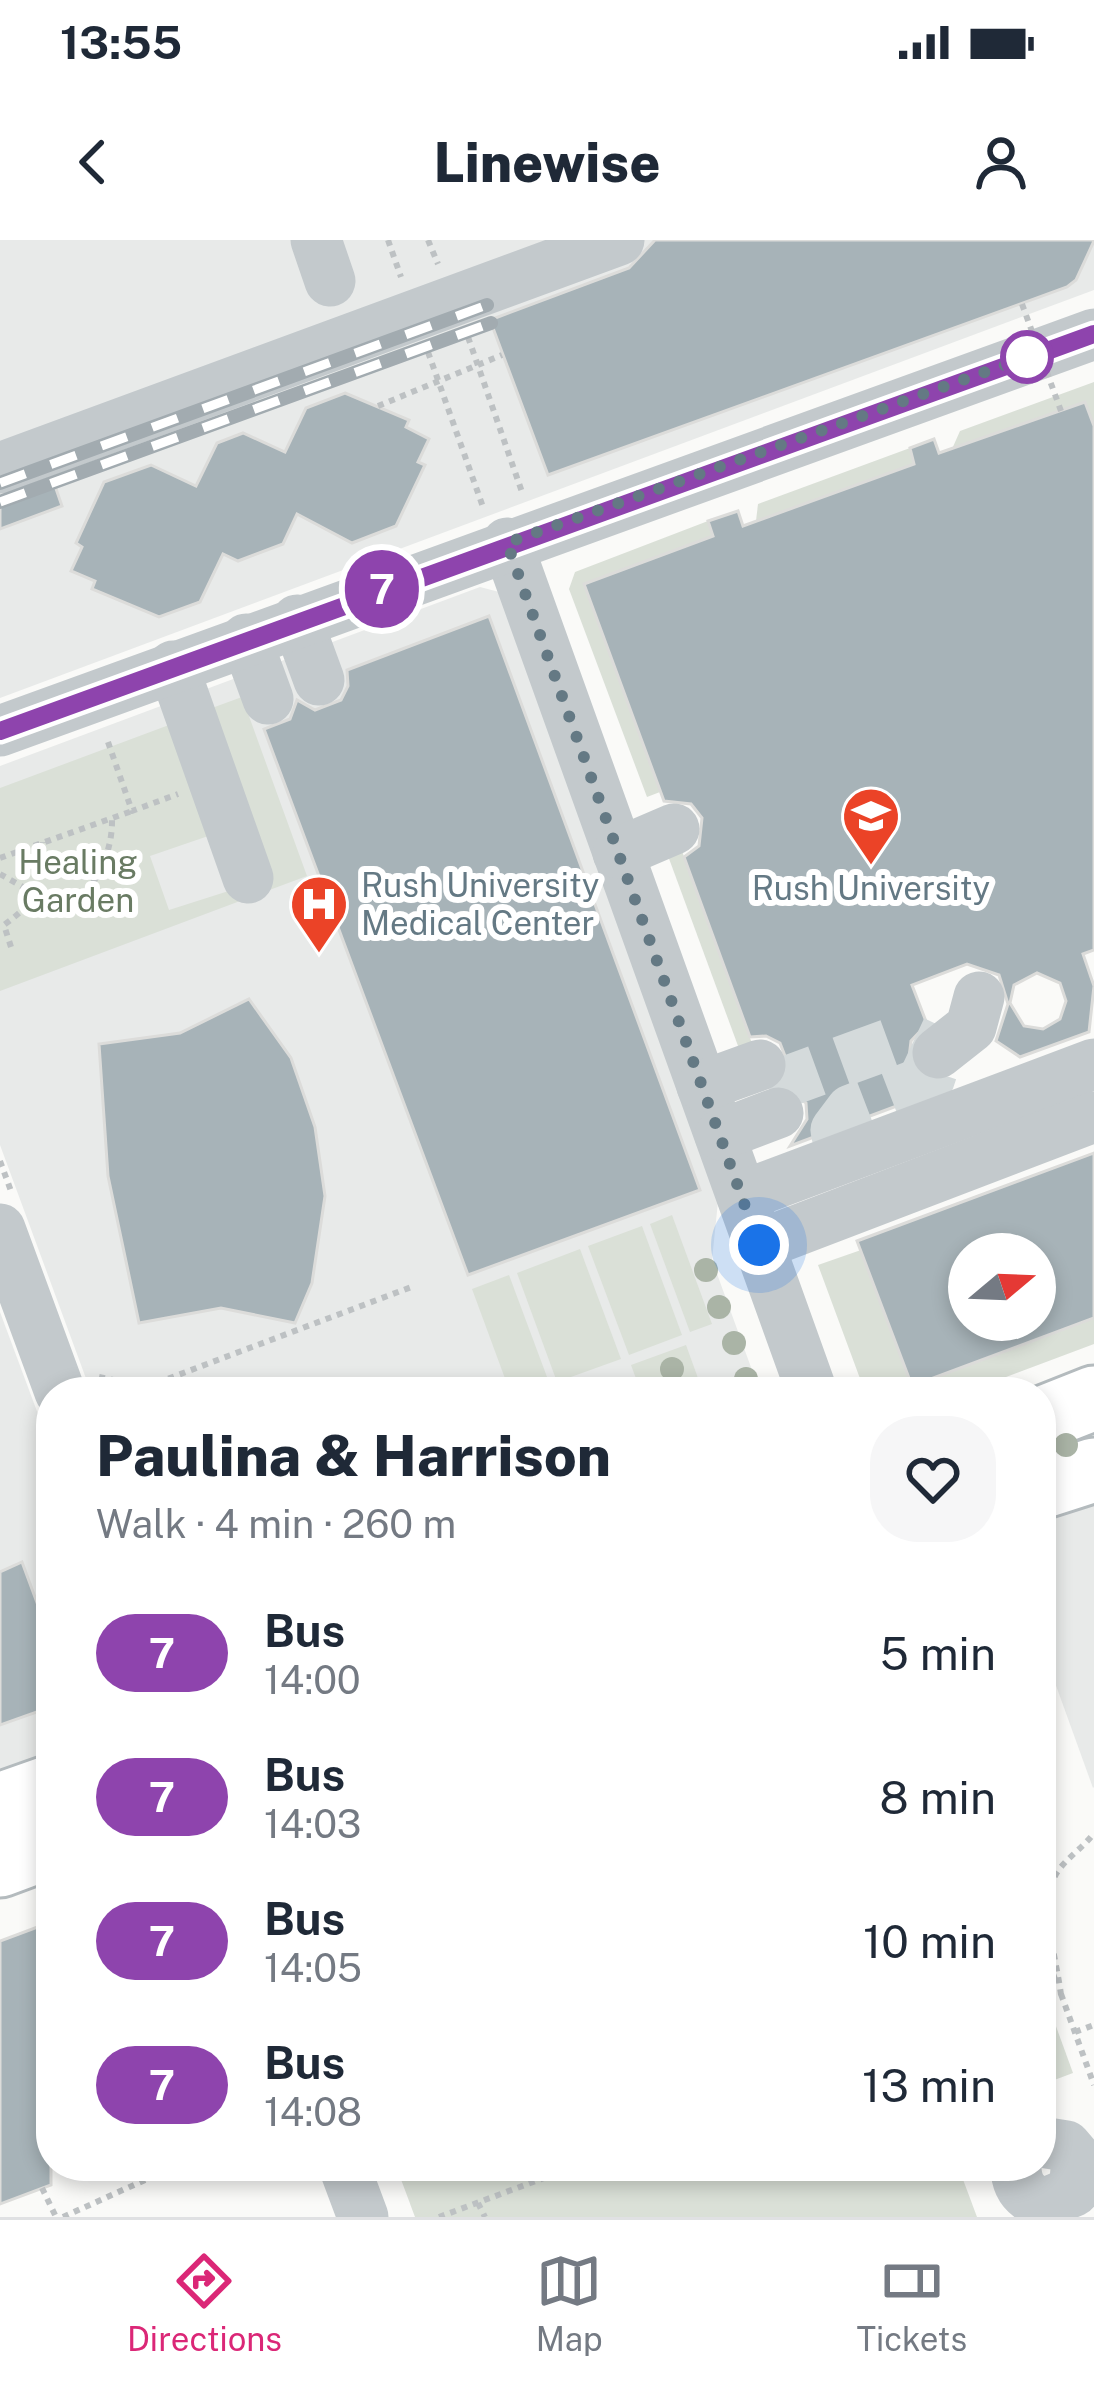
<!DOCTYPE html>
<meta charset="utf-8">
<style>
:root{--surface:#fff;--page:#f6f6f7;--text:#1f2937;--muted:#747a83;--line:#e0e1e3;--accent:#db2777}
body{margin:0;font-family:"Public Sans",sans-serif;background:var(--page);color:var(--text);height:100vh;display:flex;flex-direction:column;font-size:45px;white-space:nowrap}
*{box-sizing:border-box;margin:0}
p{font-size:39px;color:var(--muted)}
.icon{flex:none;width:66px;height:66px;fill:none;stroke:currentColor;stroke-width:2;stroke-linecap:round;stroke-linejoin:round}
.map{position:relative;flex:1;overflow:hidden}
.sheet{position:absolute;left:36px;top:1137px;width:1020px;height:804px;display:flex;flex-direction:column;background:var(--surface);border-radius:48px;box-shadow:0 6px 18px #0003}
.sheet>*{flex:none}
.badge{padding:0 24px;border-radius:39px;font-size:42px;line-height:78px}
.needle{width:78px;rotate:71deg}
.controls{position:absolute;left:948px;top:993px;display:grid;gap:24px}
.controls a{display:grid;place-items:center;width:108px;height:108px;border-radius:50%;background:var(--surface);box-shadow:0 6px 18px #0003;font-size:60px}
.you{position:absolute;width:60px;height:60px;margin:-30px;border:9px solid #fff;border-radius:50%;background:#1a73e8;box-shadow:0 0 0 18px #1a73e833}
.map>.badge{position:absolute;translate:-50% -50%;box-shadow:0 0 0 6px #fff}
.round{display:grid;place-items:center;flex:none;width:126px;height:126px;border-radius:48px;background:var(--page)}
.overview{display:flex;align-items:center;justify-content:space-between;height:204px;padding:0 60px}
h1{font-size:57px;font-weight:800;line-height:90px}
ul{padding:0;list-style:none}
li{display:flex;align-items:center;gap:36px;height:144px;padding:0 60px}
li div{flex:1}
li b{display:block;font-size:45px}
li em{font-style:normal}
li .badge{min-width:132px;font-weight:700;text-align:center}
.status{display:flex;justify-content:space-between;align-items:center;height:84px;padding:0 60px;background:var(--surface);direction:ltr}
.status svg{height:33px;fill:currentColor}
header{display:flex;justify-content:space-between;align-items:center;height:156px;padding:0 60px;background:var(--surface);font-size:54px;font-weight:800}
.tab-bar{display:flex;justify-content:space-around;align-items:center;height:168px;border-top:3px solid var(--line);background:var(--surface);font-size:33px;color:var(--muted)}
.tab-bar a{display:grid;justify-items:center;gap:6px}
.tab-bar .current{color:var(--accent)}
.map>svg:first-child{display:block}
.built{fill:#e8eae9}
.green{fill:#dae0d7}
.building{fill:#a7b3b8;stroke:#dcdcda;stroke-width:3;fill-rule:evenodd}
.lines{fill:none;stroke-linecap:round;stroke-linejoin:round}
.minor-tunnel{stroke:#d4dadb;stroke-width:51;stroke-dasharray:51 26;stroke-linecap:butt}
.major-casing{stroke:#b4bbbe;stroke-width:69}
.path{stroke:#bdc1c3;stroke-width:6;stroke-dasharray:6 6;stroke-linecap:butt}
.minor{stroke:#c3c9cc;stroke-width:51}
.major{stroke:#fff;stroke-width:63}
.rail-casing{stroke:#a2abb0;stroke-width:14}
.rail{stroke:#fff;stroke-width:9;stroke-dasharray:27;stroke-linecap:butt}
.path-bridge{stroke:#bdc1c3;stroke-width:6;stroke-dasharray:6 6;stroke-linecap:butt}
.tree{fill:#aab4a6}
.line-casing{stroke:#fff;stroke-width:27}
.line{stroke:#8e44ad;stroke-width:18}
.walk{stroke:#647984;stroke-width:12;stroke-dasharray:0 21.6}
.stop-dot{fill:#fff;stroke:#8e44ad;stroke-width:6}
.labels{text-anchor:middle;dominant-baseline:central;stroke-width:12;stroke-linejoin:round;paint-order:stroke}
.park-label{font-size:33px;fill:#697b63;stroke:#fff}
.poi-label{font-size:33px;fill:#647984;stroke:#fff;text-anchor:start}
</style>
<div class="status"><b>13:55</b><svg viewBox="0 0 49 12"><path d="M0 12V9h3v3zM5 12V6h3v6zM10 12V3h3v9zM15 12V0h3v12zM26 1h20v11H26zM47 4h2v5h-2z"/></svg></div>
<header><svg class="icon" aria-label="back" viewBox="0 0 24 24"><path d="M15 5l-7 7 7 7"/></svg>Linewise<svg class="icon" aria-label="person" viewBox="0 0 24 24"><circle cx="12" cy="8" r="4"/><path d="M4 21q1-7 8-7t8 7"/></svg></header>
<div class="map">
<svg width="1094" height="1977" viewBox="0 0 1094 1977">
<rect width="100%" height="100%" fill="#fafaf8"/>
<g class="built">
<path d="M0,0H1094V50L0,458Z"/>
<path d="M480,347L503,353L720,942L712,1020L760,1152H91L0,905V526Z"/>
<path d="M0,1072L51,1209V1514L0,1532Z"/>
<path d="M1094,1259V1547L1093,1548L1041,1404V1278Z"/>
</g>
<g class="green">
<path d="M1094,142V186L1084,162L952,209L960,191Z"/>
<path d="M910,208L914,224L756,281L758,264Z"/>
<path d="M708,281L713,296L584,344L660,552L647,557L569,349L575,332Z"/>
<path d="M242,457L307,636L0,751V548L177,482L217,593L150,616L169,670L263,640L201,472Z"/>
<path d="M678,600L754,809L741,814L664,605Z"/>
<path d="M672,975L712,1084L690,1092L650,984Z"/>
<path d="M642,986L682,1095L629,1115L588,1006Z"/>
<path d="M580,1009L621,1119L557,1142L517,1033Z"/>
<path d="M861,1010L912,1145L1094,1078V1104L966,1152H865L818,1025Z"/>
<path d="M509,1035L550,1145L510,1152L472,1049Z"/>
<path d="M686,1105L703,1152H641L631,1125Z"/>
<path d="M1041,1745L1073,1833L1041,1845Z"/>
<path d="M396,1926H958L977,1977H415Z"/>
</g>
<g class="building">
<path d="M655,0H1094V1L1076,40L1067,47L548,235L490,80L629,28Z"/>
<path d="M345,153L409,180L406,187L429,199L418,222L425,225L396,286L352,303L297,274L283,304L238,321L223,314L200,362L159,377L92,349L95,341L71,331L82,307L76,303L104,242L151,225L196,246L217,203L243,193L285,212L306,168Z"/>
<path d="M1085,162L1094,186V710L1083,714L1094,746L1089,792L1020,817L996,801L1008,764L999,735L967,724L912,745L927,784L911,801L909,818L926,840H948L950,846L790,906L807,879L806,863L783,844L790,829L780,803L766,796L750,797L684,617L699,606L702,578L691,564L664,561L584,344L713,296L708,281L738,271L743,286L914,224L910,208L934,199L939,213ZM1037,733L1060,743L1066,761L1060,779L1043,789L1024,786L1010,763L1014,745Z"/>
<path d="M53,240L62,266L0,289V257Z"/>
<path d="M489,376L700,950L468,1035L264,489L290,479L297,460L315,470L341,460L348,446L347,430Z"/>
<path d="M249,759L291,818L315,887L325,956L312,1043L295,1083L221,1068L139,1083L108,936L99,804L180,793Z"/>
<path d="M1094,913V1078L912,1146L857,1001ZM969,1014H1035V1080H969Z"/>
<path d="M22,1322L39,1368L51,1363V1467L0,1485V1332Z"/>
<path d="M51,1682V1945L0,1964V1701Z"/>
</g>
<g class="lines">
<g class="minor-tunnel">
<path d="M769,848L906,798L938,813"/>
<path d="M838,900L836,890L851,870L929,840L938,813"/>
</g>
<g class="major-casing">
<g id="major">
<path d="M1041,1179L1094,1158"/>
<path d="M1041,1247L1094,1230"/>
<path d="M0,1565L51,1547"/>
<path d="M0,1625L51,1606"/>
</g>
</g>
<g class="path">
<path d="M388,0L401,37"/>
<path d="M428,0L438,24"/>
<path d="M468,97L522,252"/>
<path d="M428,112L483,267"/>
<path d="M108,502L132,571L178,554"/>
<path d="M0,618L132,571"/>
<path d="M0,634L71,674C94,644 113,616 112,578"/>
<path d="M11,707L4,685C39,659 44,648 43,602"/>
<path d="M0,921L11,951"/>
<path d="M99,1137L146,1147L414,1046"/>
<path d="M1041,1700L1056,1742"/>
<path d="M1061,1754L1094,1845"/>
<path d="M1061,1755C1057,1721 1039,1666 1056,1634C1064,1620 1084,1607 1094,1593"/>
<path d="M1075,1792L1094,1785"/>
<path d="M42,1948L56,1977"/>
<path d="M478,1963L485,1977"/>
<path d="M63,1977L176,1926"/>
<path d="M439,1977L576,1926"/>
</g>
<g class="minor">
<path d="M316,0L330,41"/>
<path d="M0,228L619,0"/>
<path d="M507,303L812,1152"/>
<path d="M297,380L319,440"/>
<path d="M246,399L268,459"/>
<path d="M173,426L248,638"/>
<path d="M0,491L1094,94"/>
<path d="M618,613L674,589"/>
<path d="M938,813L971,787L979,757"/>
<path d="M702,846L760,825"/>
<path d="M720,895L778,873"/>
<path d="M742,956L1094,824"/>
<path d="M0,989L60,1152"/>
<path d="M759,1005L1094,877"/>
<path d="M344,1926L363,1977"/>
<path d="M1016,1926C1016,1947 1025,1957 1044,1964L1074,1951L1077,1919L1066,1906L1041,1902"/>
</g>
<use href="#major" class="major"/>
<g class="rail-casing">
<g id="rail">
<path d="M0,243L487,65"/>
<path d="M0,262L491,83"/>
</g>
</g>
<use href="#rail" class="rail"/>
<g class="path-bridge">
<path d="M1022,64L1061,171"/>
<path d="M378,166L502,115"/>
</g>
</g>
<g class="tree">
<circle cx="706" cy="1030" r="12"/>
<circle cx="719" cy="1067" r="12"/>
<circle cx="734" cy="1103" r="12"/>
<circle cx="672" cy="1129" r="12"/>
<circle cx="746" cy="1139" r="12"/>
<circle cx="1066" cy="1205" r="12"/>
</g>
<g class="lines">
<g class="line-casing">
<path id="line" d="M0,491L1094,94"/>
</g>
<use href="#line" class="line"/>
<path class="walk" d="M759,1005L507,303L1027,117"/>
</g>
<defs>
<g id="university-pin" transform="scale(3)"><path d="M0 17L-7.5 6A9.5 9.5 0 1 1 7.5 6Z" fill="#eb4327" stroke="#fff"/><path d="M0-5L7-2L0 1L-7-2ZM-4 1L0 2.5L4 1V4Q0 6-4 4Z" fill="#fff"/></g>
<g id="hospital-pin" transform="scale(3)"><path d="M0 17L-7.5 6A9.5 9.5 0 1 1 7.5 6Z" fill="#eb4327" stroke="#fff"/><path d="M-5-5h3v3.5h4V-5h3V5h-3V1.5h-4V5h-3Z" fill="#fff"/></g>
</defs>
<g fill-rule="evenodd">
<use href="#university-pin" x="871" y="576"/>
<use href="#hospital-pin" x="319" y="664"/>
</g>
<circle class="stop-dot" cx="1027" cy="117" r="24"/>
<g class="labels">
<g class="park-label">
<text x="78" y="622">Healing<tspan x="78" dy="38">Garden</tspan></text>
</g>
<g class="poi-label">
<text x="361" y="645">Rush University<tspan x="361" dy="38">Medical Center</tspan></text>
<text x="871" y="648" text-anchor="middle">Rush University</text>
</g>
</g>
</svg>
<div class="controls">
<a><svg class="needle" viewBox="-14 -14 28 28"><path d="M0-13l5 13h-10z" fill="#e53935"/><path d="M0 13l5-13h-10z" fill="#747a83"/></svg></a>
</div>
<div class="you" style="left:759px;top:1005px"></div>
<b class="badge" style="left:382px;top:349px;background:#8e44ad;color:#fff">7</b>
<section class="sheet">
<div class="overview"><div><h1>Paulina &amp; Harrison</h1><p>Walk · 4 min · 260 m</p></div><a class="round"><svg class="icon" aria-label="heart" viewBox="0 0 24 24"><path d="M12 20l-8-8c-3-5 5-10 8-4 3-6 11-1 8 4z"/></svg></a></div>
<ul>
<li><span class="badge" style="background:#8e44ad;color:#fff">7</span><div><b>Bus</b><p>14:00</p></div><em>5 min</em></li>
<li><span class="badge" style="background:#8e44ad;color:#fff">7</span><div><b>Bus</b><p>14:03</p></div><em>8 min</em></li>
<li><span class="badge" style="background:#8e44ad;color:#fff">7</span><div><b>Bus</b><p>14:05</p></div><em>10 min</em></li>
<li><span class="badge" style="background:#8e44ad;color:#fff">7</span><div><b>Bus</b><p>14:08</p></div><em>13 min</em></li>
</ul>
</section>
</div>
<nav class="tab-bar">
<a class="current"><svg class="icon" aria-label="directions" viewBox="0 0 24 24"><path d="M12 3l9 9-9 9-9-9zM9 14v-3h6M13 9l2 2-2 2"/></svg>Directions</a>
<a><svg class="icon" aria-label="map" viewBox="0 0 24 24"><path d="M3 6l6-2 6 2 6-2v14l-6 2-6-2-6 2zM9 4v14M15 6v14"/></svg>Map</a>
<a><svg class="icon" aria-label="tickets" viewBox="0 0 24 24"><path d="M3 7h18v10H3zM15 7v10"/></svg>Tickets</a>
</nav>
